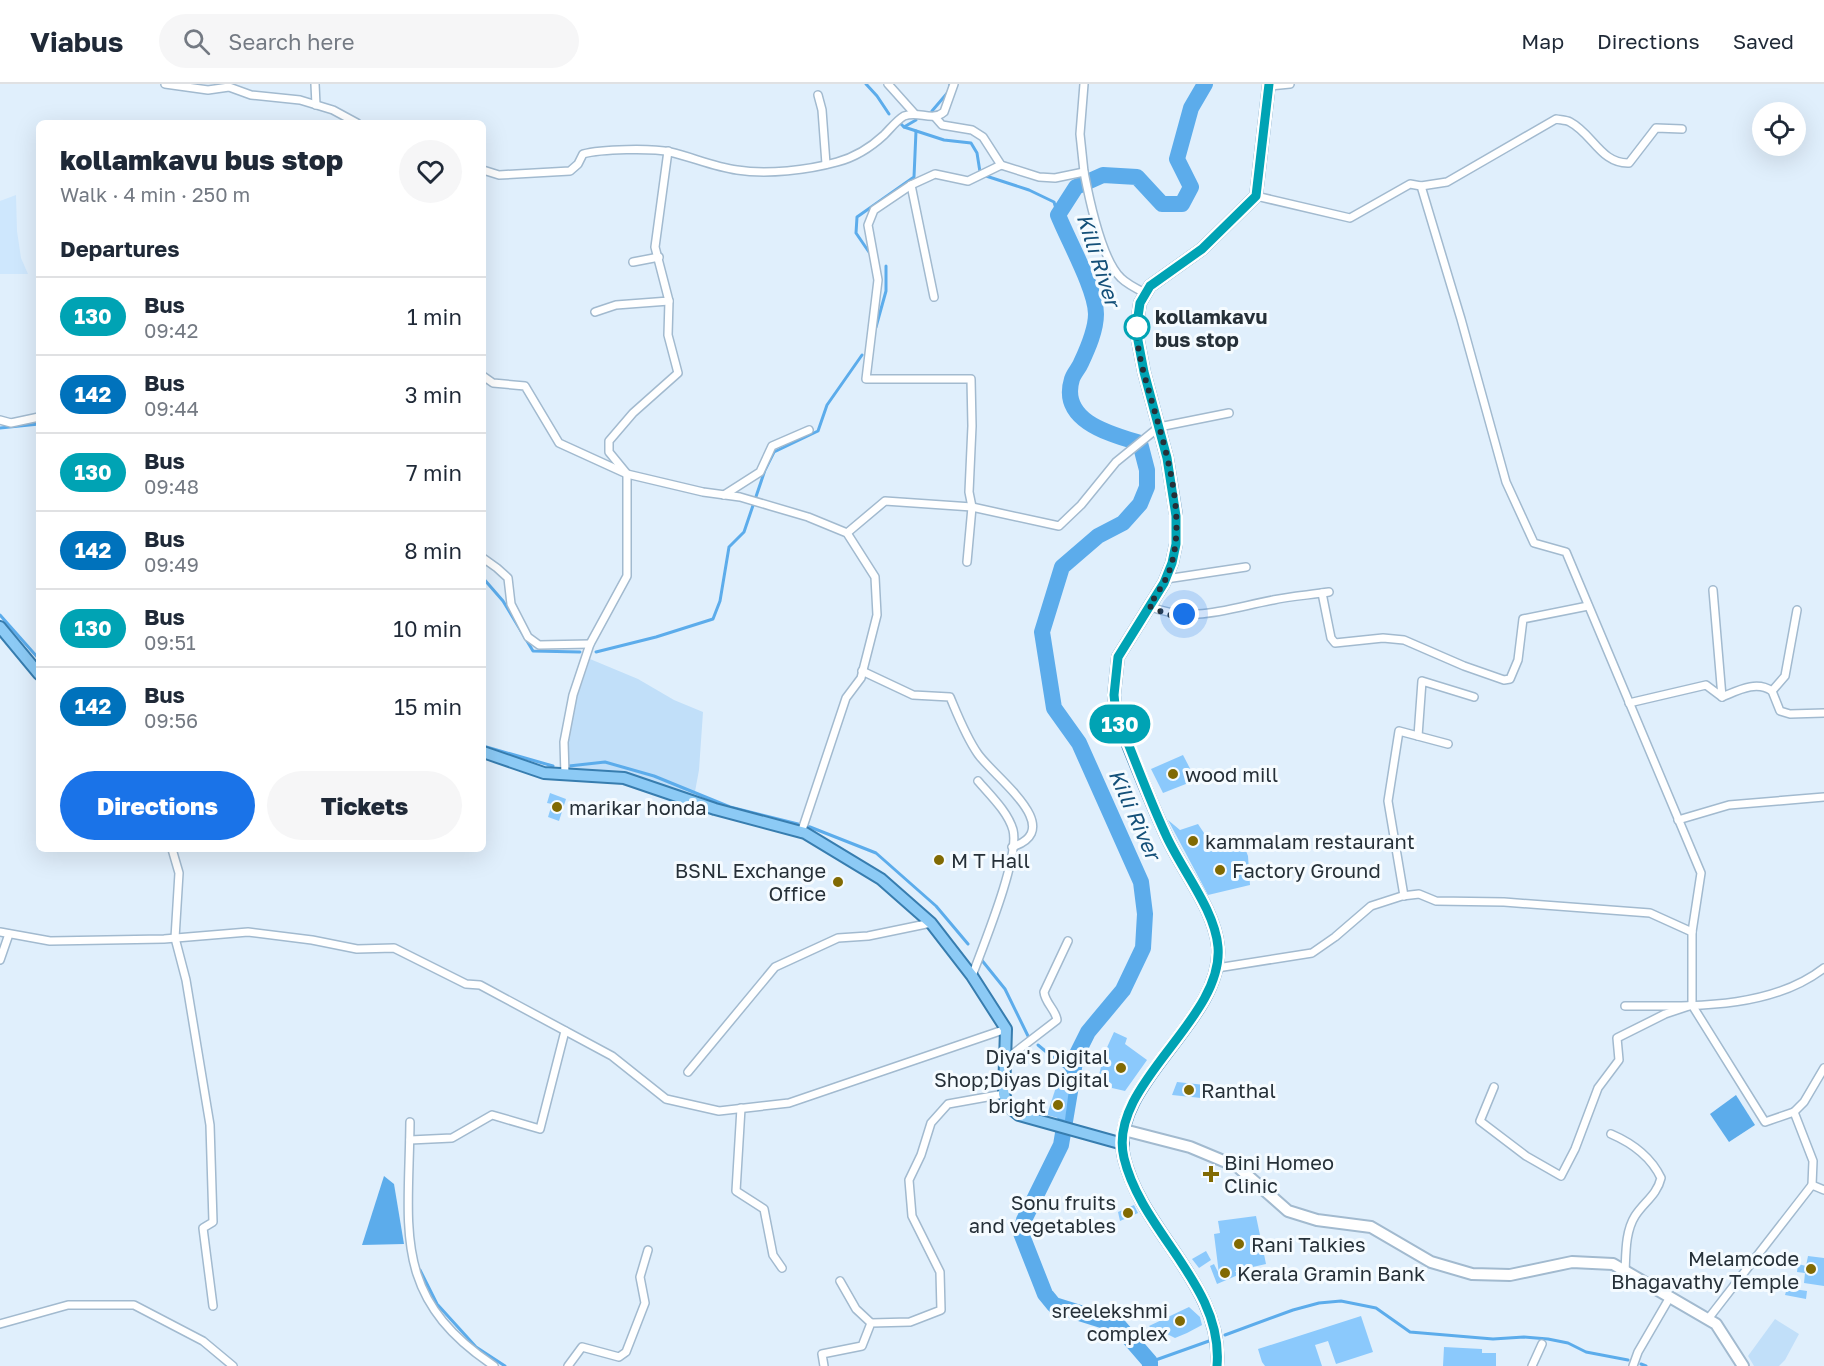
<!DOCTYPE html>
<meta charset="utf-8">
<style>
:root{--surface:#fff;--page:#f6f6f7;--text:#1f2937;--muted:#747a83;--line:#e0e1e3;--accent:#1a73e8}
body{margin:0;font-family:"Golos Text",sans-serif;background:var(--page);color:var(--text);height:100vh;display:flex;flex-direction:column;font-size:22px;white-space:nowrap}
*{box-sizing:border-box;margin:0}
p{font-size:20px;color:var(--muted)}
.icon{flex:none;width:33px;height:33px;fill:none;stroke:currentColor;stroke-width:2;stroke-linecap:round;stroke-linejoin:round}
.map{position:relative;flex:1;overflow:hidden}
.sheet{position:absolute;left:36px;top:36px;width:450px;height:732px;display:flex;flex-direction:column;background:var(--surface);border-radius:9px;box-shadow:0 6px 24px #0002}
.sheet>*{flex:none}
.badge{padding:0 12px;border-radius:20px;font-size:21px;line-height:39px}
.controls{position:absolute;left:1752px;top:18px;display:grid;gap:12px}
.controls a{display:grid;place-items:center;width:54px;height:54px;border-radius:50%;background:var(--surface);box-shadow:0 6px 24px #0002;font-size:30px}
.you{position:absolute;width:30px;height:30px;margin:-15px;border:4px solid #fff;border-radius:50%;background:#1a73e8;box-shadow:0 0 0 9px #1a73e833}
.map>.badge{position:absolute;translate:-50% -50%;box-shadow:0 0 0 3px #fff}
h2{padding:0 24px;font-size:22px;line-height:54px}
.round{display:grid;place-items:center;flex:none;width:63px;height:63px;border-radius:32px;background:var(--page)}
.summary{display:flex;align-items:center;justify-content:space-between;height:102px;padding:0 24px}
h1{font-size:28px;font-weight:800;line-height:45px}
.action{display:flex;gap:12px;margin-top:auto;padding:12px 24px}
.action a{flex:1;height:69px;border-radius:36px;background:var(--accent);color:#fff;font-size:24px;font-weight:800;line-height:69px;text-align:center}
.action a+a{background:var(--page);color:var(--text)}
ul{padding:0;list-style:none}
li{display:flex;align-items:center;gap:18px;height:78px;padding:0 24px;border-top:2px solid var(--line)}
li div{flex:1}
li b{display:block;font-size:22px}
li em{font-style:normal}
li .badge{min-width:66px;font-weight:700;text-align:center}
header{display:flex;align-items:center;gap:36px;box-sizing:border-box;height:84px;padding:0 30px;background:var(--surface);border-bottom:2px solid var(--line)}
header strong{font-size:28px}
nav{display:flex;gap:33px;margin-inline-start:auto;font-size:21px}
.search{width:420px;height:54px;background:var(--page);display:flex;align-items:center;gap:15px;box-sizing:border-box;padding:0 21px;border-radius:33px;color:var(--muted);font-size:22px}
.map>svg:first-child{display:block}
.built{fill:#cee7fd}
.green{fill:#c1dff9}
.water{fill:#5caceb}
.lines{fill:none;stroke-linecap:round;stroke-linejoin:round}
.stream{stroke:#5caceb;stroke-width:3}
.river{stroke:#5caceb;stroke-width:16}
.building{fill:#8bc9fc}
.street-casing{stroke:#a2bacf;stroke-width:10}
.secondary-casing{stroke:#a2bacf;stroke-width:14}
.primary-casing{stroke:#377daf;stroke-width:14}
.street{stroke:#fff;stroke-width:7}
.secondary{stroke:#fff;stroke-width:10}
.primary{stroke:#8ccaf5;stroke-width:10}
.line-casing{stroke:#fff;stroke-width:14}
.line{stroke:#00a3b4;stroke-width:9}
.walk{stroke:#263038;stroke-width:6;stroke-dasharray:0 10.8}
.stop-dot{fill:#fff;stroke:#00a3b4;stroke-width:3}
.poi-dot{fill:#816a03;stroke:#f5fbff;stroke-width:2}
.labels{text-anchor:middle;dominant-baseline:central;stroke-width:6;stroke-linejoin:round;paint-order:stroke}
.stop-label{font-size:20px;font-weight:bold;fill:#263038;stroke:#f5fbff;text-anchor:start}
.poi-label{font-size:20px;fill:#263038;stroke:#f5fbff;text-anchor:start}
.water-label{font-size:21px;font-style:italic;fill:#145079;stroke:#f5fbff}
</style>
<header>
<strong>Viabus</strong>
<div class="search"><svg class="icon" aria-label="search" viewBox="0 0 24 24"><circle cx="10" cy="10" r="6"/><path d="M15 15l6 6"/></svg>Search here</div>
<nav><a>Map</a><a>Directions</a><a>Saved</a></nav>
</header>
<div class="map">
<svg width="1824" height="1282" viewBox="0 0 1824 1282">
<rect width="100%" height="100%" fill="#e0effc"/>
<path class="built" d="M16,111L17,147L21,174L28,190H0V117Z"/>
<g class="green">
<path d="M590,575L638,595L674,616L703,628L699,686L694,713L592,686L568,692C556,659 580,608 590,575Z"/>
<path d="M1775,1235L1799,1250L1785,1276L1779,1282H1754L1748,1272Z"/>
</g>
<g class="water">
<path d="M1736,1011L1755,1041L1729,1058L1710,1030Z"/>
<path d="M384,1092L394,1100L404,1160L362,1161Z"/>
</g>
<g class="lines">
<g class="stream">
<path d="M866,0L877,12L889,30"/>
<path d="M932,27L949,7L950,0"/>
<path d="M900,39L904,43L944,56L971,59L977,69L980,88"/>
<path d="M904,43L916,36"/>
<path d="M986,92L1029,106L1054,118L1058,131"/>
<path d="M871,171L856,149L857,133L914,93L916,47"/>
<path d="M876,243L886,207V182"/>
<path d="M0,344L39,340"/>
<path d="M483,494L503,517L533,567L580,568"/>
<path d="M0,531L39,575"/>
<path d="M596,568L656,553L713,535L720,517L729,463L744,448L765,386L774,368L818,347L827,321L862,271"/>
<path d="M483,662L553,682"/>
<path d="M569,682L605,678L654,692L730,723L810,743L876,769L936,822L968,860"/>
<path d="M980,874L1005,905L1029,954"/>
<path d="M1038,961L1073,990"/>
<path d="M420,1186L437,1220L476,1263L505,1282"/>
<path d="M1225,1251L1293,1226L1319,1219L1341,1217L1376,1224L1410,1248L1493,1255L1524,1253L1548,1255L1568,1259L1586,1268L1628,1276"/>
<path d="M1150,1278L1209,1257"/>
<path d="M1641,1280L1646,1282"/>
</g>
<path class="river" d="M1150,1282V1278L1118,1241L1054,1221L1045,1210L1021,1149L1024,1136L1061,1061L1076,972L1088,948L1123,906L1143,864L1145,830L1141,798L1079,659L1054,624L1042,548L1062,483L1098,452L1123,439L1140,420L1147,403V386L1140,359C1110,350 1059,337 1072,295C1074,289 1079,284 1081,279C1088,264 1096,246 1096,230C1096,206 1068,156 1058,131L1076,103L1103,91L1137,93L1162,120H1182L1191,103L1177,75L1191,24L1205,0"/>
</g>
<g class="building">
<path d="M1183,671L1196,696L1163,709L1151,685Z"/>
<path d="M550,709L566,715L559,737L548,733L552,720L547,719Z"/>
<path d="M1168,736L1180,746L1198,740L1210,758L1215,755L1219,766L1243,759L1248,772L1250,801L1208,811Z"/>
<path d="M1114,948L1127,954L1125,960L1147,976L1125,1007L1112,1004V1000L1099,991L1104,970Z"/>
<path d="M1177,998L1205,1001L1201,1014L1172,1011Z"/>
<path d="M1057,1000L1069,1005L1065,1036L1047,1031Z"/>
<path d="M1134,1121L1138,1129L1120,1137L1118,1128Z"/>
<path d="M1256,1132L1266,1180L1235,1187L1238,1191L1217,1200L1210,1182L1214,1180L1219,1190L1214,1150L1220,1149L1218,1137Z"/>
<path d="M1206,1167L1211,1176L1199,1184L1192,1175Z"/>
<path d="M1808,1172L1824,1174V1202L1804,1199L1805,1189L1797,1188L1798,1180L1806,1182Z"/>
<path d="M1787,1204L1807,1207L1806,1215L1785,1211Z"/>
<path d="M1189,1223L1200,1233L1202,1241L1187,1249L1175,1254L1167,1250L1158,1251L1149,1242Z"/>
<path d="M1361,1232L1373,1268L1336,1280L1328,1257L1315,1261L1322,1282H1265L1262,1278L1258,1265Z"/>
<path d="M1444,1263L1482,1265V1269H1496V1282H1443Z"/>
</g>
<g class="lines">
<g class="street-casing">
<g id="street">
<path d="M165,0L208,6L229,3L251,11L300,16L333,26L357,39"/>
<path d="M315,0L316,21"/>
<path d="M888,0L914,29"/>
<path d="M1084,0L1080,50L1084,88"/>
<path d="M1269,2L1290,0"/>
<path d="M818,11L822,26L826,80"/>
<path d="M935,33L942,41L972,46L983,53L1001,81L1039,93L1055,94L1084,88C1089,114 1102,176 1121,194C1127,200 1137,205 1145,209"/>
<path d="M483,86L499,91L570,87L578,80L583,70C601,65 652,64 670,68C692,73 714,83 737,86C767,91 808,86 837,78C856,73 870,64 884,51C890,45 897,36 904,32C918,26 932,38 944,28L954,0"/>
<path d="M911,101L934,213"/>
<path d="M1421,102L1447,98L1556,35C1560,36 1566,36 1570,38C1593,50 1601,80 1629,79L1656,44L1682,45"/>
<path d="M1256,112L1350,134L1410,100L1421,102L1461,235L1506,398L1534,459L1566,468L1701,789L1692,848V921L1765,1038L1794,1028"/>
<path d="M633,178L659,173"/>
<path d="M595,228L616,221L669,217L655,163L668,67"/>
<path d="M483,292L493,299L525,302L559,359L627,390L703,408L740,413L808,433L847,449L875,493L877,531L861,594L846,614L801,749"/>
<path d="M0,336L11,339L39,333"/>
<path d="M724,411L760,388L772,362L809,346"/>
<path d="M847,449L885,417L972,423L1059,442L1081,421L1116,378L1159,343L1229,329"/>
<path d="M483,474L497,484L508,494L511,520L528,553L539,561L590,560"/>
<path d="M967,478L972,423L969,408L972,342L971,295H866L878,196L868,141L874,126L911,101L935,90L968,97L1001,81"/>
<path d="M1166,495L1246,483"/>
<path d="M1322,509L1331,554L1335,559L1383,554L1404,556L1464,582L1504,596L1510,595L1518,576L1523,535L1588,522"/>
<path d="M1149,522C1191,540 1230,524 1273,516C1291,512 1310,511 1329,508"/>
<path d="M862,587L913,611L950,613C958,632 966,653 978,670C994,693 1068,745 1012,763"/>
<path d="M1772,607L1785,592L1797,526"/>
<path d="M1722,613C1737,607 1756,596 1772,607L1780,627L1790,630L1824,629"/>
<path d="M1629,619L1706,601L1722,613L1713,506"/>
<path d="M1418,652L1422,597L1474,613"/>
<path d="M565,691L564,658L573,611L590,560L627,492V390L609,368V357L633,329L678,289L668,251L669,217"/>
<path d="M1678,736L1729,721L1824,713"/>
<path d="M172,765L179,789L175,854L186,896L210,1041L213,1138L203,1144L213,1222"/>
<path d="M1404,812L1388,717L1399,647L1448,660"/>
<path d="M0,848L50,857L164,855L248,848L312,856L357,865L394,864L466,900L480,901L612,972L666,1015L719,1027L789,1019L1006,945"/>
<path d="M0,876L9,850"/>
<path d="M1217,884L1312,869L1335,853L1371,822L1402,812L1419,810L1436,817L1504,818L1650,829L1692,848"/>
<path d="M972,892C983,862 1020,773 1013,746C1008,728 990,711 978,697"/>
<path d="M1625,922C1690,922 1770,926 1824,884"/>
<path d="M1005,976L1057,936C1056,926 1045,919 1044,908L1068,857"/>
<path d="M688,988L775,883L838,854L868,852L931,839"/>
<path d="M1494,1003L1480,1037L1526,1072L1561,1092L1575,1065L1598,1004L1619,976L1617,954L1665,930L1692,921"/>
<path d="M741,1024L736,1107L764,1125L773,1171L782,1184"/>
<path d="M410,1038C409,1147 391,1213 494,1282"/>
<path d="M1611,1050C1632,1059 1651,1073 1661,1094C1657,1111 1644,1118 1635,1132C1625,1148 1626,1170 1625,1188"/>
<path d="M410,1056L452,1054L492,1031L540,1045L565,947"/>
<path d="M1812,1101L1813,1077L1794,1028L1804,1018L1824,984"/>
<path d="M840,1197L856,1225L871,1239"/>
<path d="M1708,1235L1812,1101L1824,1106"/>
<path d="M0,1240L68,1221H134L203,1257L233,1282"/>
<path d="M568,1282L582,1263L619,1273L626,1268L645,1219L640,1193L648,1166"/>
<path d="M824,1282L822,1270L862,1262L871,1239L910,1238L941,1226L940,1188L912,1132L909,1096L921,1071L931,1039L948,1020L1004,1010"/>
<path d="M1532,1282L1542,1260"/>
<path d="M1633,1282L1638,1268L1670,1213"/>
</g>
</g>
<g class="secondary-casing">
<path id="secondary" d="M1124,1046L1190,1063L1238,1083L1288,1127L1317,1136L1371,1143L1431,1178L1472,1190L1510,1191L1572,1178L1613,1180L1716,1240L1743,1282"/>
</g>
<g class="primary-casing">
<g id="primary">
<path d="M0,543L39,590"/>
<path d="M483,668L544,689L624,694L715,725L805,749L881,795L931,839L972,892L1006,945L1004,1010L1008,1022L1019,1031L1123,1060"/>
<path d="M1217,1282C1224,1203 1142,1148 1124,1074C1107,1001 1224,936 1218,863C1215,825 1180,784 1165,749C1147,710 1132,670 1116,631L1114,611L1118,573L1164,499L1172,479L1176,460V431L1167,374L1144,288L1136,246L1140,219L1150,202L1202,165L1256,112L1269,0"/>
</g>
</g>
<use href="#street" class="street"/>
<use href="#secondary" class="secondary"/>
<use href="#primary" class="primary"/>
</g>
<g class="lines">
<g class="line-casing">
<path id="line" d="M1217,1282C1224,1202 1142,1149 1124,1074C1106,1001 1224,936 1218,863C1215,825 1180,784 1165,749C1147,710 1133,670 1116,630L1114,611L1118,573L1164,499L1172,479L1176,460V432L1167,374L1144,288L1136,246L1140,219L1150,202L1202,165L1256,112L1269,0"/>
</g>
<use href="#line" class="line"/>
<path class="walk" d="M1137,243C1136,264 1144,290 1150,311C1164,360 1186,427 1172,478C1168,495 1158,508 1149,522L1169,531L1184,530"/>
</g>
<circle class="stop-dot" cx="1137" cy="243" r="12"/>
<g class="poi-dot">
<circle cx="1173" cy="690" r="6"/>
<circle cx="557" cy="723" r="6"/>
<circle cx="1193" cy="757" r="6"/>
<circle cx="939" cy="776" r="6"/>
<circle cx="1220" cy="786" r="6"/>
<circle cx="838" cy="798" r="6"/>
<circle cx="1121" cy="984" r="6"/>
<circle cx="1189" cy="1006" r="6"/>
<circle cx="1058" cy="1021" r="6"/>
<path d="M1208 1081h6v6h6v6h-6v6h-6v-6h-6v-6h6z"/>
<circle cx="1128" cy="1129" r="6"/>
<circle cx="1239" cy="1160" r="6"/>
<circle cx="1811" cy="1185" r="6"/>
<circle cx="1225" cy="1189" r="6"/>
<circle cx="1180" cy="1237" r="6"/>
</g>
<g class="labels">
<g class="stop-label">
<text x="1155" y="232">kollamkavu<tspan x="1155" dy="23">bus stop</tspan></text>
</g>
<g class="poi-label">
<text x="1185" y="690">wood mill</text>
<text x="569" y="723">marikar honda</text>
<text x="1205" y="757">kammalam restaurant</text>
<text x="951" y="776">M T Hall</text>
<text x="826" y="786" text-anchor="end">BSNL Exchange<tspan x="826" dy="23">Office</tspan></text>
<text x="1232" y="786">Factory Ground</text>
<text x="1109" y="972" text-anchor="end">Diya's Digital<tspan x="1109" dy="23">Shop;Diyas Digital</tspan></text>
<text x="1201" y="1006">Ranthal</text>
<text x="1046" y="1021" text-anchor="end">bright</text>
<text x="1224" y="1078">Bini Homeo<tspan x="1224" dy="23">Clinic</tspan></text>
<text x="1116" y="1118" text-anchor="end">Sonu fruits<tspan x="1116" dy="23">and vegetables</tspan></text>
<text x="1251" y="1160">Rani Talkies</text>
<text x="1799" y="1174" text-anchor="end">Melamcode<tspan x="1799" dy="23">Bhagavathy Temple</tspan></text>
<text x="1237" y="1189">Kerala Gramin Bank</text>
<text x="1168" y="1226" text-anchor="end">sreelekshmi<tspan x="1168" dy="23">complex</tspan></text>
</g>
<g class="water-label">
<text transform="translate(1099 176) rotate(72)">Killi River</text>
<text transform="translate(1135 730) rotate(66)">Killi River</text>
</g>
</g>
</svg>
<div class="controls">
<a><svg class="icon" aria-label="locate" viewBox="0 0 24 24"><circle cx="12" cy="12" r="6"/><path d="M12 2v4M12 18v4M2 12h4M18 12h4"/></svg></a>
</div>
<div class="you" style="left:1184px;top:530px"></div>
<b class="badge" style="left:1120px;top:640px;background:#00a3b4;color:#fff">130</b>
<section class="sheet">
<div class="summary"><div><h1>kollamkavu bus stop</h1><p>Walk · 4 min · 250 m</p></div><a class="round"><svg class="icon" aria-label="heart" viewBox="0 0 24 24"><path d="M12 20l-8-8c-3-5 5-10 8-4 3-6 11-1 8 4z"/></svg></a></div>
<h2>Departures</h2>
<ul>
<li><span class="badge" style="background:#00a3b4;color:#fff">130</span><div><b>Bus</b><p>09:42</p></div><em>1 min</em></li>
<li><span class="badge" style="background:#0072bc;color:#fff">142</span><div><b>Bus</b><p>09:44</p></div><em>3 min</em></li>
<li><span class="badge" style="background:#00a3b4;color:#fff">130</span><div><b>Bus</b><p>09:48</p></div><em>7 min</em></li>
<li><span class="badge" style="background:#0072bc;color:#fff">142</span><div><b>Bus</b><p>09:49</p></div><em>8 min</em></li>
<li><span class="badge" style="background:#00a3b4;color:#fff">130</span><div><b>Bus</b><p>09:51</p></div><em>10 min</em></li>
<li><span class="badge" style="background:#0072bc;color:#fff">142</span><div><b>Bus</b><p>09:56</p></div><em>15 min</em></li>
</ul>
<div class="action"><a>Directions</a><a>Tickets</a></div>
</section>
</div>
